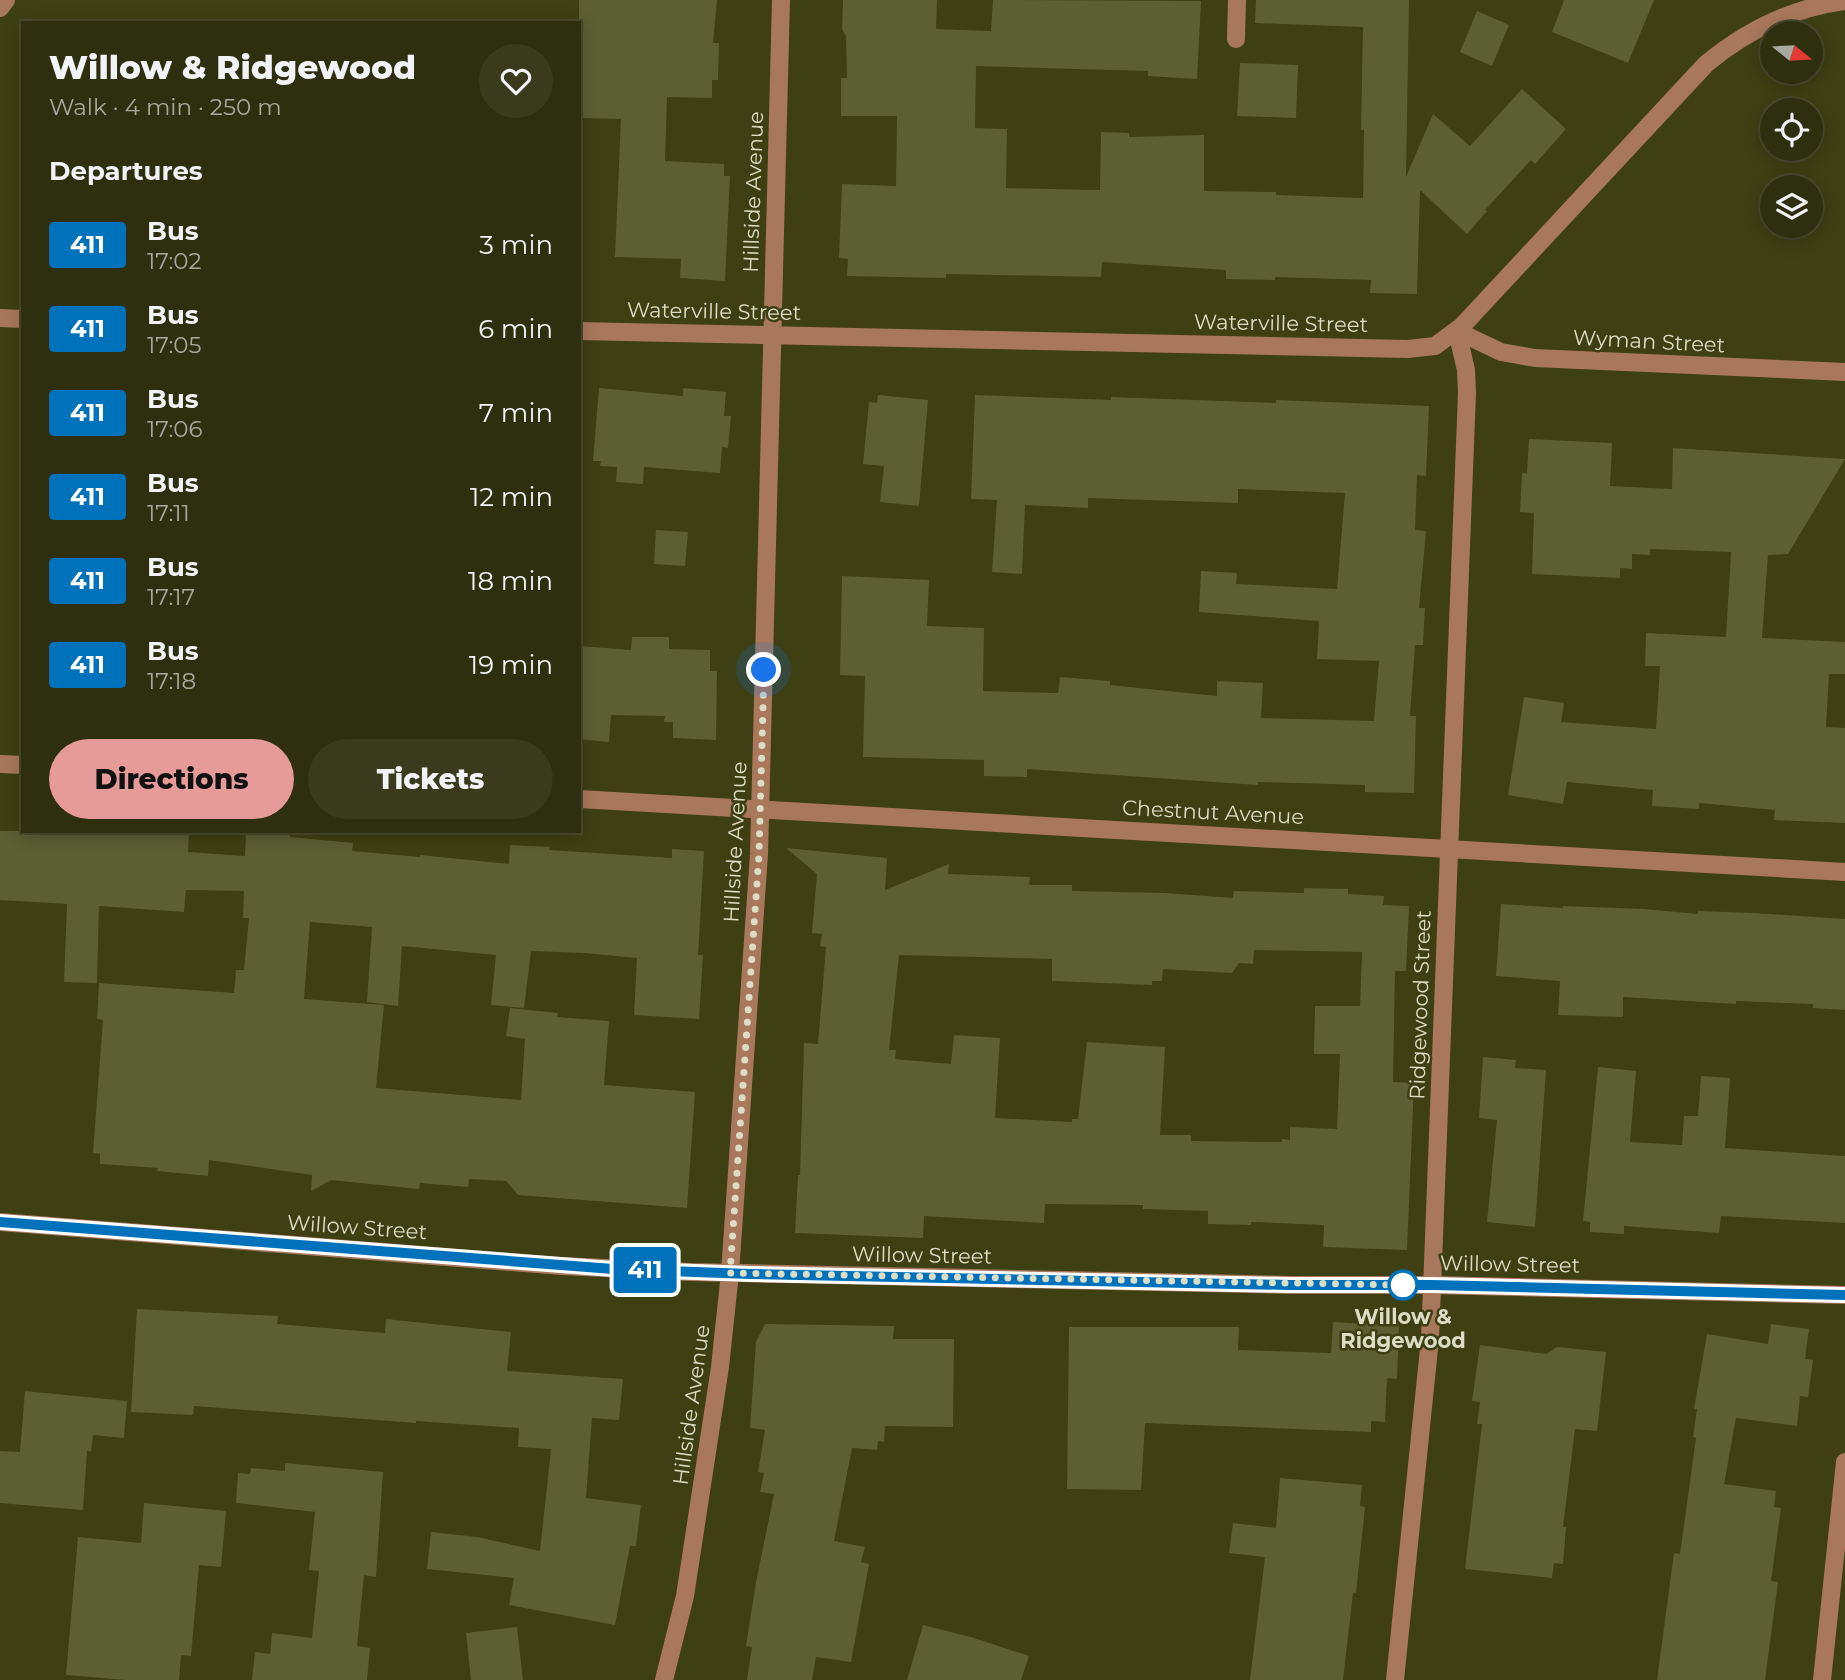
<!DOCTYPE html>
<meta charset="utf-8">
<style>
:root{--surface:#2e2f0e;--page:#3a3b1c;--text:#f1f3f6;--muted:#a7a99e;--line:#494a2e;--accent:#e69b98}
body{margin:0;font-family:Montserrat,sans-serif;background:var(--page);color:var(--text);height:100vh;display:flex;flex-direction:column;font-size:26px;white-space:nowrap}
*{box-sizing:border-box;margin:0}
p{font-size:23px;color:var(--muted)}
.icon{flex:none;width:38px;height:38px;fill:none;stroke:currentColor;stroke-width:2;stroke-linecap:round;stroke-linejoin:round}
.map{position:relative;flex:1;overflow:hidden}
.panel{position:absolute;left:21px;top:21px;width:560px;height:812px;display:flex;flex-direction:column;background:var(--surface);border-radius:0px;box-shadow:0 4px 18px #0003,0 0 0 2px var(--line)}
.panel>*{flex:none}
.badge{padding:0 14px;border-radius:5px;font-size:24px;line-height:46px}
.needle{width:46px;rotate:108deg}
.tools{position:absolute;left:1760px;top:21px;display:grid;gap:14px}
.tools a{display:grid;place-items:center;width:63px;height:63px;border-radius:50%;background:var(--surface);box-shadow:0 4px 18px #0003,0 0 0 2px var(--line);font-size:35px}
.you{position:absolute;width:35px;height:35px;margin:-18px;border:5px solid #fff;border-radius:50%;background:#1a73e8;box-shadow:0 0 0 10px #1a73e833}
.map>.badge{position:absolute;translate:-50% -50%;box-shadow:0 0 0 4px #fff}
h2{padding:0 28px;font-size:26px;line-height:63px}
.round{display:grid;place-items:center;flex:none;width:74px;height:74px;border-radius:37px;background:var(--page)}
.headline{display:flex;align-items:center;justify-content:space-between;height:119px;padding:0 28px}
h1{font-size:33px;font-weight:800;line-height:52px}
.button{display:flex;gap:14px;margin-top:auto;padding:14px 28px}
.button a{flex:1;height:80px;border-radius:42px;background:var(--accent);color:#111;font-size:28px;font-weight:800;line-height:80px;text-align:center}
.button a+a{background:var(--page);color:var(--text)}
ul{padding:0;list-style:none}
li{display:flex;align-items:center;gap:21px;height:84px;padding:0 28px}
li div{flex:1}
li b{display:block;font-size:26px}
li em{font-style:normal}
li .badge{min-width:77px;font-weight:700;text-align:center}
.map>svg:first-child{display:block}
.building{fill:#5c5e33;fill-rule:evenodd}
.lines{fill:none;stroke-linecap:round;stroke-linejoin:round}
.minor{stroke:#a9785c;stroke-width:18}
.line-casing{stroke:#fff;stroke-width:16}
.line{stroke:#0072bc;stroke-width:10}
.walk{stroke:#dbddc5;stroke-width:7;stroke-dasharray:0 12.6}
.stop-dot{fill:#fff;stroke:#0072bc;stroke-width:3.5}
.labels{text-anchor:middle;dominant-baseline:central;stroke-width:5;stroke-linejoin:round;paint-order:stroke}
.street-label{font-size:21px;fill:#dbddc5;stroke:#3e3f13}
.stop-label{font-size:21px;font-weight:bold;fill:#dbddc5;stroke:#3e3f13}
</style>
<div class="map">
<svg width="1845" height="1680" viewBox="0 0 1845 1680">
<rect width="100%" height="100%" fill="#3e3f13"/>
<g class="building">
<path d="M579,0H717L713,43H719L718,80H712V98L667,97L665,161L724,164V176H730L725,281L680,278L681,259L615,257L621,119L579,118Z"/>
<path d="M843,0H937L936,29L991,31L993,0L1201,1L1197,79L1148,76V71L976,66L975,128L1007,129L1006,188L1100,190L1101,132L1129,133V137L1204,135V191L1276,192V195L1363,198L1364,130H1361L1363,27L1255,23L1256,0H1409L1406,177L1433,114L1470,146L1522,89L1566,129L1535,164L1531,160L1485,210L1487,211L1467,234L1420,190L1417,294L1370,293L1371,280L1275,277V280L1226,279V270L1102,262L1101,277L946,274V278L847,276L848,259L839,258L842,184L896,186L897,116H841V78H847L846,36L842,29Z"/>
<path d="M1564,0H1654L1628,63L1552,32Z"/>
<path d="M1477,11L1509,25L1492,66L1460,52Z"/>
<path d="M1240,63L1298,65L1296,118L1237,116Z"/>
<path d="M599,388L683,396V388L726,392L724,416H731L728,448L722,447L720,473L644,467L643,484L616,482L617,467L600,466L601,461H593Z"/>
<path d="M878,395L928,400L919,506L880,502L884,466L863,464L869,402L877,403Z"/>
<path d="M975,395L1111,400V397L1276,403V400L1429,406L1426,476L1417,475L1415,530L1426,531L1419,608H1425L1423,645H1415L1410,716H1416L1414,793L1365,792V785L1258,782V785L1027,769V777L984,776V760L863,757L865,676L840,675L842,576L929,580L927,626L984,628L983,691L1058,693L1060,677L1110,681V685L1217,696V681L1263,683L1261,718L1374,721L1379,661L1317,659L1319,621L1199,612L1201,571L1237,573L1236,584L1337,589L1345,493L1238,489V503L1088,498V508L1025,505L1022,574L992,572L997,500L971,499Z"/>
<path d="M1529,439L1612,443L1610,486L1672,489L1673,448L1845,459L1788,554L1768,555L1762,638L1845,642V674H1829L1826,727L1845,728V823L1774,820L1775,810L1699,803V809L1652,806L1653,790L1567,782L1563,804L1508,795L1524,697L1564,703L1561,722L1656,729L1660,666H1645L1646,633L1726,637L1731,552L1650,549V555L1632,554V569L1620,568V578L1532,574L1534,513L1520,512L1522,473H1527Z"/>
<path d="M656,530L688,532L685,566L654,564Z"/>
<path d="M632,637H669V649L710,650V671H717L716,740L673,738V722H664L665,716L611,715L609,742L579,739V646L631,650Z"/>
<path d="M0,831H189L188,852L245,856L246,831L290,833V837L353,843L352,851L420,857V855L509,864L510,845L550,847L549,850L672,858V849L704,851L698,955H703L699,1019L634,1015L637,958L584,953L531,951L524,1008L491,1005L496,955L402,946L398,1006L367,1002L372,927L310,922L304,999L384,1005L376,1088L521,1100L525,1039L506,1036L510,1008L558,1013L557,1017L609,1021L604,1085L695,1092L687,1208L518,1195L506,1181L469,1179L468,1187L420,1183L419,1189L331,1180L311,1191L312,1175L209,1160L208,1176L157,1171L158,1168L100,1164V1154L93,1153L103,1020L97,1019L99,983L234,993L236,970H244L249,918H243L244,891L186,890L184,912L99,906L97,983L64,982L67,904L0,900Z"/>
<path d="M786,848L887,858L885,890L949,864L948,874L1030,877L1029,885H1072V891L1165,893L1233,898L1234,891L1304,893V888L1348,889V894L1384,896L1383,905L1409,906L1406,971H1395L1393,1082L1414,1083L1407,1250L1323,1247L1324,1225L1251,1222V1225L1208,1224V1211L1143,1209V1205L1045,1204L1044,1223L924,1216L923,1238L795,1233L798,1175H800L804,1043L818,1044L826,947L820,946L822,934L812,933L817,874ZM1254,950L1362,952L1360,1006H1315L1314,1054H1340L1337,1129L1290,1127V1140L1282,1139V1142L1191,1141V1135H1160L1165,1047L1087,1042L1078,1119H1072V1122L995,1118L1000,1038L954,1035L951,1064L895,1059L896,1050H889L899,955L1052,959V981L1152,985V981H1162L1163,969L1232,973L1239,963L1253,964Z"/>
<path d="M1501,904L1563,908V906L1644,909L1698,914V911L1754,913L1845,919V1010L1813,1008V1004L1736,1001V1004L1623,997V1017L1558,1015L1560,981L1496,976Z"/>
<path d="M1483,1057L1516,1060L1515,1068L1546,1070L1535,1227L1487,1222L1497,1120L1479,1118Z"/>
<path d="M1598,1067L1636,1071L1630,1142L1682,1145L1684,1116H1698L1701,1076L1730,1078L1725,1148L1845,1156V1223L1721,1216L1719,1233L1624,1226V1234L1590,1232V1222L1583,1221Z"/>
<path d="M137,1309L278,1316L277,1324L385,1333L386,1319L511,1332L507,1371L623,1379L619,1420L592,1418L586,1498L641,1505L636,1546H630L615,1625L509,1605L514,1578L427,1569L431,1532L477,1537L540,1551L551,1449L518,1447L519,1428L416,1421V1423L194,1406L193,1415L131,1412Z"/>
<path d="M1333,1322L1399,1326L1397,1379L1387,1378L1385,1422L1371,1421V1432L1145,1423L1141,1490L1067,1489L1069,1327H1239L1238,1350L1331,1353Z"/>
<path d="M765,1324L894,1326L893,1339H954L953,1427L885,1426L884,1442L878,1441L877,1450L852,1448L834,1541L865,1547L861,1562L869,1564L851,1662L816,1657L812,1680H747L752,1647L746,1646L756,1582L774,1494L760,1492L764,1473L758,1472L765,1430L750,1428L756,1342Z"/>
<path d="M1771,1324L1809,1329L1805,1359L1813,1360L1808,1397L1800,1396L1797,1426L1736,1418L1724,1484L1776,1491L1774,1507L1781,1508L1771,1581L1778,1582L1765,1680H1657L1674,1553L1680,1554L1696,1438L1693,1437L1697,1409H1694L1707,1334L1768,1344Z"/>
<path d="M1480,1345L1546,1354L1557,1347L1606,1352L1597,1431L1575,1429L1563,1527H1566L1563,1564L1554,1563L1552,1578L1465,1569L1482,1424H1477L1480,1402L1472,1401Z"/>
<path d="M25,1391L127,1401L124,1438L93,1435L91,1452L87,1451L83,1510L0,1503V1451L20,1452Z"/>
<path d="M285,1463L383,1472L376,1577L364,1575L357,1646L370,1648L367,1680H252L255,1652L270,1654L272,1633L312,1638L319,1571L309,1570L315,1512L236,1503L238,1473L250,1474L251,1468L285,1471Z"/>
<path d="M1280,1478L1362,1485L1360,1506L1365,1507L1356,1593H1353L1343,1680H1250L1265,1557L1229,1553L1233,1523L1276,1528Z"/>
<path d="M144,1503L226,1511L221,1567L199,1565L191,1656L181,1655L179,1680H126L66,1675L78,1537L141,1543Z"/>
<path d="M923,1625L971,1637L1029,1656L1021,1680H907Z"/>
<path d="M517,1627L523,1680H471L466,1633Z"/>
</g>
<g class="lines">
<g class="minor">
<path d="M0,8L6,0"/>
<path d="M1236,39L1237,0"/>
<path d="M0,318L23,319"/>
<path d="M579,331L1408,349L1435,346L1462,326L1706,64C1747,30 1791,8 1845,1"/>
<path d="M1457,331L1501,352L1535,358L1845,372"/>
<path d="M0,764L23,765"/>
<path d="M579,799L1845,872"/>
<path d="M0,1222L562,1266L691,1272L1290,1285H1432L1845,1295"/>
<path d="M664,1680L685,1596L720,1367L730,1273L759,854L781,0"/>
<path d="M1395,1680L1430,1339L1467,393L1466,370L1457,331"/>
<path d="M1822,1680L1845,1462"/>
</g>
</g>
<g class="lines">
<g class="line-casing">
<path id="line" d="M0,1222L613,1269L750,1274L1290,1285H1432L1845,1295"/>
</g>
<use href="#line" class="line"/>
<path class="walk" d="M764,670L759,854L730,1273L1403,1285"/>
</g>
<circle class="stop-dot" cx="1403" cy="1285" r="14"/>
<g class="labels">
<g class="street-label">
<text transform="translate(753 192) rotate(-88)">Hillside Avenue</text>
<text transform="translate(714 311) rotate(1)">Waterville Street</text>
<text transform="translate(1281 323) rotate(1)">Waterville Street</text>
<text transform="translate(1649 341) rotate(3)">Wyman Street</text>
<text transform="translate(1213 812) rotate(3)">Chestnut Avenue</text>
<text transform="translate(735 842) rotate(-87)">Hillside Avenue</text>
<text transform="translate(1420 1005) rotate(-88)">Ridgewood Street</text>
<text transform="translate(357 1227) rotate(4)">Willow Street</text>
<text transform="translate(922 1255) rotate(1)">Willow Street</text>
<text transform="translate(1510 1264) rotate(1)">Willow Street</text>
<text transform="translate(691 1405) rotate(-82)">Hillside Avenue</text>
</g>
<g class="stop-label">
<text x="1403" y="1316">Willow &amp;<tspan x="1403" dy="24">Ridgewood</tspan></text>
</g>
</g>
</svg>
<div class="tools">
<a><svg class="needle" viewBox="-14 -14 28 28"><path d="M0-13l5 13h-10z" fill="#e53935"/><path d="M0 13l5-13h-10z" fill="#a7a99e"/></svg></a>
<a><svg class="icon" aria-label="locate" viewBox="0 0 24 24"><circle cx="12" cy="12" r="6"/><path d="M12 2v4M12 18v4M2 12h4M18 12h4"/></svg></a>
<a><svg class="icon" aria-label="layers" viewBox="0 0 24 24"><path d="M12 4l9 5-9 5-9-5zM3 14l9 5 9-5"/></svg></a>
</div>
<div class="you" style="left:764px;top:670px"></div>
<b class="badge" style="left:645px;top:1270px;background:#0072bc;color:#fff">411</b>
<section class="panel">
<div class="headline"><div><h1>Willow &amp; Ridgewood</h1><p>Walk · 4 min · 250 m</p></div><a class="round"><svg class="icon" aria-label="heart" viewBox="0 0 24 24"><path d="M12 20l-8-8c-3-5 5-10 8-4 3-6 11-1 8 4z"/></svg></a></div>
<h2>Departures</h2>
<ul>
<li><span class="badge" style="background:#0072bc;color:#fff">411</span><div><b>Bus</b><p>17:02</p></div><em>3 min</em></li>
<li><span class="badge" style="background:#0072bc;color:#fff">411</span><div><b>Bus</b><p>17:05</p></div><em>6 min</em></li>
<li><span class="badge" style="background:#0072bc;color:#fff">411</span><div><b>Bus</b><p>17:06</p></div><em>7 min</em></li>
<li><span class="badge" style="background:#0072bc;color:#fff">411</span><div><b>Bus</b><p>17:11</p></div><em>12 min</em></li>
<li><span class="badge" style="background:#0072bc;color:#fff">411</span><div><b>Bus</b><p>17:17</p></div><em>18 min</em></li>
<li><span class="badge" style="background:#0072bc;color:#fff">411</span><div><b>Bus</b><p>17:18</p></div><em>19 min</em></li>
</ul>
<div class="button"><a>Directions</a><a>Tickets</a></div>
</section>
</div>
